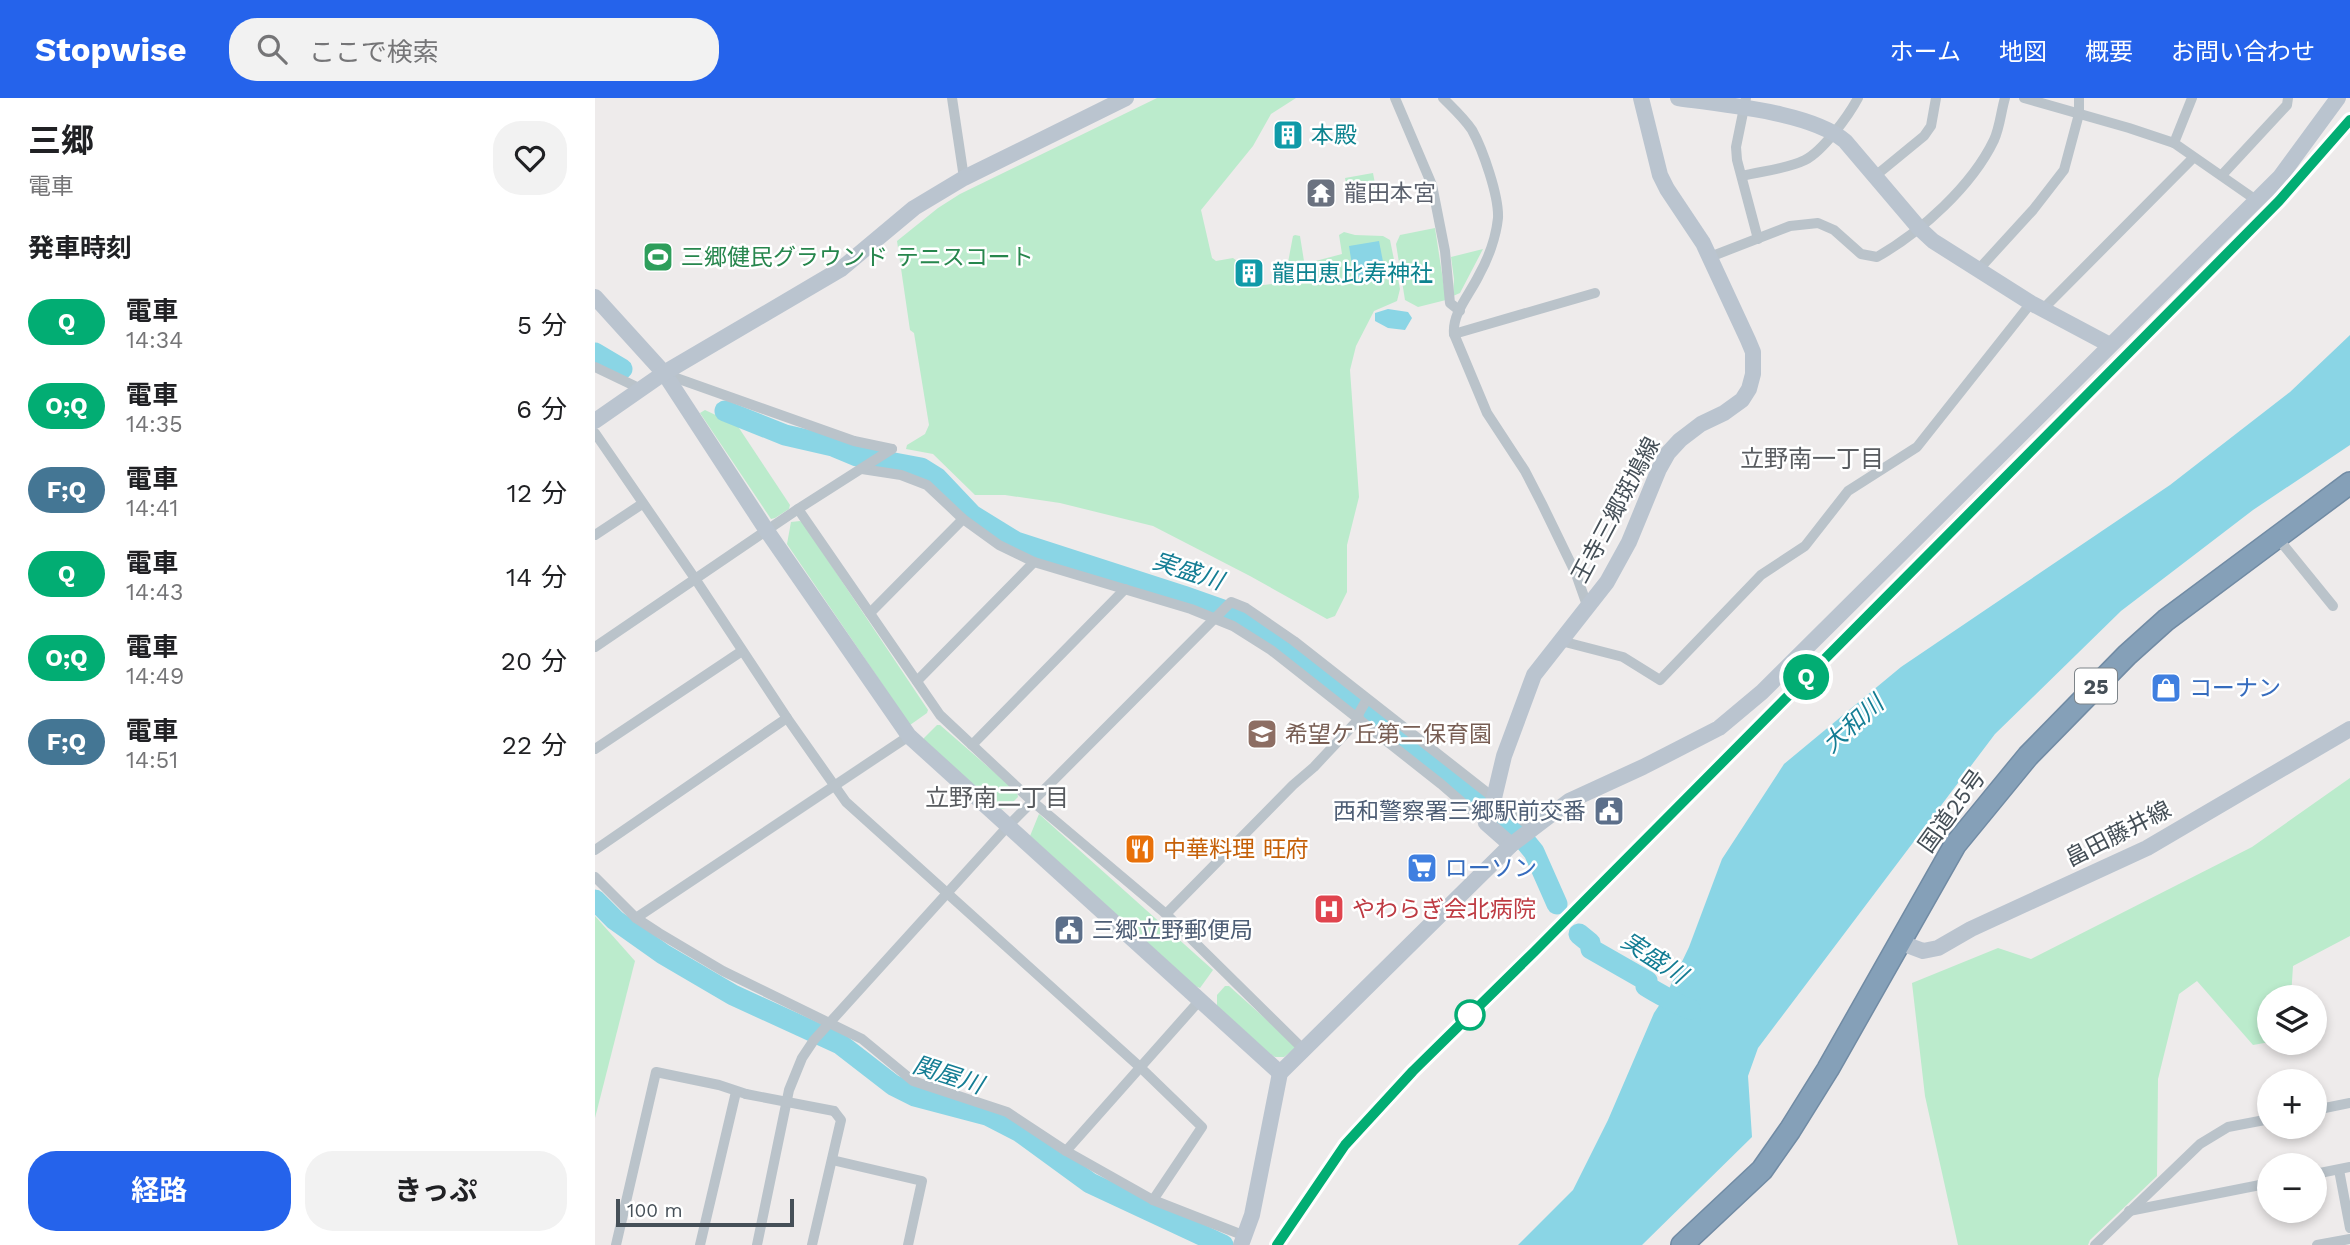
<!DOCTYPE html>
<html lang="ja">
<meta charset="utf-8">
<style>
:root{--surface:#fff;--page:#f2f2f2;--text:#202124;--muted:#757577;--accent:#2563eb}
body{margin:0;font-family:"Work Sans","Noto Sans JP",sans-serif;background:var(--page);color:var(--text);height:100vh;display:flex;flex-direction:column;font-size:26px;white-space:nowrap}
*{box-sizing:border-box;margin:0}
p{font-size:23px;color:var(--muted)}
.icon{flex:none;width:38px;height:38px;fill:none;stroke:currentColor;stroke-width:2;stroke-linecap:round;stroke-linejoin:round}
.map{position:relative;flex:1;overflow:hidden}
.sheet{display:flex;flex-direction:column;background:var(--surface);width:595px}
.sheet>*{flex:none}
.badge{padding:0 14px;border-radius:23px;font-size:24px;line-height:46px}
.fabs{position:absolute;left:1662px;top:887px;display:grid;gap:14px}
.fabs a{display:grid;place-items:center;width:70px;height:70px;border-radius:50%;background:var(--surface);box-shadow:0 4px 10px #0003;font-size:35px}
.scale{position:absolute;left:21px;bottom:18px;width:178px;box-sizing:border-box;padding-left:7px;border:4px solid #454f57;border-top:0;font-size:19px;line-height:24px;white-space:nowrap;color:#454f57;-webkit-text-stroke:5px #fff;paint-order:stroke}
.map>.badge{position:absolute;translate:-50% -50%;box-shadow:0 0 0 4px #fff}
h2{padding:0 28px;font-size:26px;line-height:63px}
.round{display:grid;place-items:center;flex:none;width:74px;height:74px;border-radius:28px;background:var(--page)}
.head{display:flex;align-items:center;justify-content:space-between;height:119px;padding:0 28px}
h1{font-size:33px;font-weight:700;line-height:52px}
.button{display:flex;gap:14px;margin-top:auto;padding:14px 28px}
.button a{flex:1;height:80px;border-radius:28px;background:var(--accent);color:#fff;font-size:28px;font-weight:700;line-height:80px;text-align:center}
.button a+a{background:var(--page);color:var(--text)}
ul{padding:0;list-style:none}
li{display:flex;align-items:center;gap:21px;height:84px;padding:0 28px}
li div{flex:1}
li b{display:block;font-size:26px}
li em{font-style:normal}
li .badge{min-width:77px;font-weight:700;text-align:center}
header{display:flex;align-items:center;gap:42px;box-sizing:border-box;height:98px;padding:0 35px;background:var(--accent);color:#fff}
header strong{font-size:33px}
nav{display:flex;gap:38px;margin-inline-start:auto;font-size:24px}
.search{width:490px;height:63px;background:var(--page);display:flex;align-items:center;gap:18px;box-sizing:border-box;padding:0 24px;border-radius:28px;color:var(--muted);font-size:26px}
main{display:flex;flex:1;min-height:0}
.map>svg:first-child{display:block}
.green{fill:#bbebcc}
.water{fill:#8ad5e5}
.lines{fill:none;stroke-linecap:round;stroke-linejoin:round}
.river{stroke:#8ad5e5;stroke-width:21}
.highway-casing{stroke:#718ba4;stroke-width:24}
.street{stroke:#bac3ca;stroke-width:10}
.secondary{stroke:#bac4cf;stroke-width:16}
.highway{stroke:#85a0b8;stroke-width:21}
.rail{stroke:#aeb1b6;stroke-width:3.5}
.street-bridge{stroke:#bac3ca;stroke-width:10}
.line-casing{stroke:#fff;stroke-width:16}
.line{stroke:#02ad73;stroke-width:10}
.stop-dot{fill:#fff;stroke:#02ad73;stroke-width:3.5}
.labels{text-anchor:middle;dominant-baseline:central;stroke-width:5;stroke-linejoin:round;paint-order:stroke}
.shield{fill:#fff;stroke:#7d8489;stroke-width:2}
.shield-label{font-size:21px;font-weight:bold;fill:#454f57}
.culture-label{font-size:23px;fill:#0d838f;stroke:#fff;text-anchor:start}
.worship-label{font-size:23px;fill:#5b616d;stroke:#fff;text-anchor:start}
.leisure-label{font-size:23px;fill:#27864d;stroke:#fff;text-anchor:start}
.street-label{font-size:23px;fill:#454f57;stroke:#fff}
.shop-label{font-size:23px;fill:#366cbe;stroke:#fff;text-anchor:start}
.education-label{font-size:23px;fill:#785e54;stroke:#fff;text-anchor:start}
.service-label{font-size:23px;fill:#4e5e75;stroke:#fff;text-anchor:end}
.food-label{font-size:23px;fill:#c56008;stroke:#fff;text-anchor:start}
.health-label{font-size:23px;fill:#be3a42;stroke:#fff;text-anchor:start}
.neighbourhood-label{font-size:24px;fill:#595c60;stroke:#fff}
.water-label{font-size:24px;font-style:italic;fill:#147d94;stroke:#fff}
</style>
<header>
<strong>Stopwise</strong>
<div class="search"><svg class="icon" aria-label="search" viewBox="0 0 24 24"><circle cx="10" cy="10" r="6"/><path d="M15 15l6 6"/></svg>ここで検索</div>
<nav><a>ホーム</a><a>地図</a><a>概要</a><a>お問い合わせ</a></nav>
</header>
<main>
<section class="sheet">
<div class="head"><div><h1>三郷</h1><p>電車</p></div><a class="round"><svg class="icon" aria-label="heart" viewBox="0 0 24 24"><path d="M12 20l-8-8c-3-5 5-10 8-4 3-6 11-1 8 4z"/></svg></a></div>
<h2>発車時刻</h2>
<ul>
<li><span class="badge" style="background:#02ad73;color:#fff">Q</span><div><b>電車</b><p>14:34</p></div><em>5 分</em></li>
<li><span class="badge" style="background:#02ad73;color:#fff">O;Q</span><div><b>電車</b><p>14:35</p></div><em>6 分</em></li>
<li><span class="badge" style="background:#447694;color:#fff">F;Q</span><div><b>電車</b><p>14:41</p></div><em>12 分</em></li>
<li><span class="badge" style="background:#02ad73;color:#fff">Q</span><div><b>電車</b><p>14:43</p></div><em>14 分</em></li>
<li><span class="badge" style="background:#02ad73;color:#fff">O;Q</span><div><b>電車</b><p>14:49</p></div><em>20 分</em></li>
<li><span class="badge" style="background:#447694;color:#fff">F;Q</span><div><b>電車</b><p>14:51</p></div><em>22 分</em></li>
</ul>
<div class="button"><a>経路</a><a>きっぷ</a></div>
</section>
<div class="map">
<svg width="1755" height="1147" viewBox="0 0 1755 1147">
<rect width="100%" height="100%" fill="#eeebeb"/>
<g class="green">
<path d="M562,0H701L676,16L658,48L606,112L617,160L621,163L638,160L642,163L651,189L678,186L691,175L698,138L700,137L705,138L709,163L713,165L747,156L744,137L749,134L760,137L788,138L795,142L805,191L802,203L779,213L761,248L755,272L764,399L752,447V494L740,518L732,521L655,478L558,428L465,405L410,397H380L338,356L311,351L312,347L330,336L334,327L319,235L315,232L302,143L343,110L365,96Z"/>
<path d="M778,75L781,91L753,96L750,80Z"/>
<path d="M840,130L851,202L823,209L810,202L801,146L805,137Z"/>
<path d="M888,151L865,195L858,198L859,181L856,159Z"/>
<path d="M110,312L142,327L195,407L194,411L180,420L176,421L105,315Z"/>
<path d="M205,423L208,425L333,612L332,615L315,627L192,446L196,424Z"/>
<path d="M342,627H345L422,694L423,699L412,710L406,711L329,644V640Z"/>
<path d="M1755,680V838L1698,868L1696,899L1675,900V944L1658,947L1602,883L1584,896L1563,981L1562,1078L1495,1142L1493,1147H1363L1330,998L1317,885L1403,850L1436,861L1657,749Z"/>
<path d="M444,716L618,872L605,890L600,888L435,738Z"/>
<path d="M0,818L40,863L0,1020Z"/>
<path d="M630,888H634L702,949L689,959H680L674,955L622,908V897Z"/>
</g>
<g class="water">
<path d="M784,143L790,174L759,180L754,148Z"/>
<path d="M793,211L813,214L817,220L810,232L793,230L780,223V215Z"/>
<path d="M1755,237V347L1658,412L1526,513L1400,636L1163,950L1153,978L1157,1039L1047,1147H923L978,1092L1013,1022L1059,915L1071,897L1094,849L1127,761L1189,666L1306,569L1575,387L1695,294Z"/>
</g>
<g class="lines">
<g class="river">
<path d="M0,255L27,271"/>
<path d="M130,313L190,337L238,348L262,358L326,370L342,380L377,417L421,444L588,498L639,516L714,569L917,727L939,754L962,806"/>
<path d="M0,802L20,822L68,856L138,897L245,946L298,987L320,998L392,1017L425,1034L495,1085L628,1147"/>
<path d="M984,836L995,845L996,851L1052,883L1051,888C1059,893 1087,909 1095,911"/>
</g>
<g class="highway-casing">
<path id="highway" d="M1087,1147L1167,1072L1195,1032L1233,971L1360,747L1433,658L1532,557L1571,522L1755,385"/>
</g>
<g class="street">
<path d="M357,0L369,80"/>
<path d="M800,0L837,87L850,153L855,205L865,213"/>
<path d="M848,0C858,10 869,20 877,32C888,52 904,98 903,120C901,139 893,161 884,177C875,196 857,215 859,236L892,315L930,373L947,406L981,476L993,510"/>
<path d="M1151,0L1141,49L1142,62L1163,141"/>
<path d="M1429,0L1534,30L1579,45L1661,102"/>
<path d="M1579,45L1597,0"/>
<path d="M1627,77L1692,7L1693,0"/>
<path d="M1147,78C1167,73 1192,71 1210,62C1228,53 1254,17 1263,0"/>
<path d="M1279,79L1329,38L1336,28L1341,0"/>
<path d="M1115,159L1195,128L1223,125L1239,132L1266,156L1282,159C1326,134 1377,88 1399,42C1405,29 1406,13 1410,0"/>
<path d="M1384,171L1438,112L1469,72L1484,16V0"/>
<path d="M1448,211L1598,60"/>
<path d="M859,236L1000,195"/>
<path d="M0,269L46,291"/>
<path d="M70,276L259,343L297,351"/>
<path d="M0,335L101,482L192,620L251,704L546,970L607,1029L558,1102"/>
<path d="M267,371L306,377L332,387L368,421L404,447L439,464L596,511L638,528L676,552L846,686L891,725"/>
<path d="M203,411L345,617L437,703L571,816L709,952"/>
<path d="M0,437L47,406"/>
<path d="M1682,439L1738,508"/>
<path d="M275,515L368,421"/>
<path d="M966,543L1028,559L1065,582L1166,477L1210,448L1253,393L1322,349L1436,205"/>
<path d="M0,549L203,411L297,351"/>
<path d="M322,583L439,464"/>
<path d="M377,647L530,491"/>
<path d="M0,651L147,553"/>
<path d="M0,752L192,620"/>
<path d="M0,779L41,820L64,835L128,873L267,941L318,983L412,1014L471,1053L558,1102L650,1138"/>
<path d="M571,816L698,687L719,669L763,622L764,615L772,601"/>
<path d="M41,820L314,638"/>
<path d="M1720,1012L1755,1005"/>
<path d="M471,1053L605,902"/>
<path d="M237,1062L327,1083L313,1147"/>
<path d="M1744,1072L1755,1130"/>
<path d="M1720,1076L1755,1069"/>
<path d="M1534,1113L1675,1085"/>
<path d="M21,1147L61,974L124,987L151,996"/>
<path d="M105,1147L141,994"/>
<path d="M162,1147L194,992L207,960L219,942L413,728L636,504L651,510L699,543L936,729"/>
<path d="M217,1147L246,1022L239,1013"/>
<path d="M1500,1147L1605,1046L1633,1029L1675,1021"/>
<path d="M1722,1147L1755,1141"/>
</g>
<g class="secondary">
<path d="M1083,0C1129,7 1216,14 1250,43L1324,130L1338,143L1436,205L1515,247"/>
<path d="M0,199L69,275L172,433L314,638L685,975"/>
<path d="M0,323L69,275L246,171L319,110L369,80L531,0"/>
<path d="M916,747L891,725L895,717L909,658L939,577L1012,484L1034,444L1064,371L1073,355L1085,342L1106,326L1129,315L1147,302L1154,291L1158,276V254L1153,242L1108,145L1072,91L1065,77L1046,0"/>
<path d="M1304,844L1328,853L1343,850L1376,831L1552,750L1755,631"/>
<path d="M646,1147L657,1117L685,975L916,747L974,703L1048,669L1124,630L1167,594L1685,79L1743,0"/>
</g>
<use href="#highway" class="highway"/>
<path class="rail" d="M682,1147L750,1047L818,973L908,885L1602,186L1683,103L1755,22"/>
<path class="street-bridge" d="M151,996L239,1013"/>
</g>
<g class="lines">
<g class="line-casing">
<path id="line" d="M682,1147L750,1047L818,973L939,854L1602,186L1684,103L1755,22"/>
</g>
<use href="#line" class="line"/>
</g>
<defs>
<g id="building-square" transform="scale(1.575)"><rect x="-9" y="-9" width="18" height="18" rx="4" fill="#0f9aa8" stroke="#fff"/><path d="M-4-6H4V6H1V3H-1V6H-4ZM-2.5-4.3h1.7v1.8h-1.7ZM.8-4.3h1.7v1.8H.8ZM-2.5-1h1.7V.8h-1.7ZM.8-1h1.7V.8H.8Z" fill="#fff"/></g>
<g id="temple-square" transform="scale(1.575)"><rect x="-9" y="-9" width="18" height="18" rx="4" fill="#6b7280" stroke="#fff"/><path d="M0-6L5-2H3V0L6.5 2.5H4V6H1.5V3h-3V6H-4V2.5H-6.5L-3 0V-2H-5Z" fill="#fff"/></g>
<g id="stadium-square" transform="scale(1.575)"><rect x="-9" y="-9" width="18" height="18" rx="4" fill="#2e9e5b" stroke="#fff"/><path d="M0-5a6.5 5 0 1 0 0 10a6.5 5 0 1 0 0-10ZM-3.5-1.8h7v3.6h-7Z" fill="#fff"/></g>
<g id="shop-square" transform="scale(1.575)"><rect x="-9" y="-9" width="18" height="18" rx="4" fill="#3f7fe0" stroke="#fff"/><path d="M-5-2.5h2.3a2.7 3.5 0 0 1 5.4 0H5L5.5 6h-11ZM-1.5-2.5h3a1.5 2.3 0 0 0-3 0Z" fill="#fff"/></g>
<g id="school-square" transform="scale(1.575)"><rect x="-9" y="-9" width="18" height="18" rx="4" fill="#8d6e63" stroke="#fff"/><path d="M0-5L7-2L0 1L-7-2ZM-4 1L0 2.5L4 1V4Q0 6-4 4Z" fill="#fff"/></g>
<g id="civic-square" transform="scale(1.575)"><rect x="-9" y="-9" width="18" height="18" rx="4" fill="#5c6f8a" stroke="#fff"/><path d="M-.6-6.5H3V-4.5H.6V-3L4-1V1h2V6H-6V1h2V-1L-.6-3ZM-1.2 2.5V6h2.4V2.5Z" fill="#fff"/></g>
<g id="restaurant-square" transform="scale(1.575)"><rect x="-9" y="-9" width="18" height="18" rx="4" fill="#e8710a" stroke="#fff"/><path d="M-5-6h1v4h1v-4h1v4h1v-4h1v5L-1.5 .5V6h-2V.5L-5-1ZM5-6V6H3V1.5H1.5Q1.5-4 5-6Z" fill="#fff"/></g>
<g id="supermarket-square" transform="scale(1.575)"><rect x="-9" y="-9" width="18" height="18" rx="4" fill="#3f7fe0" stroke="#fff"/><path d="M-6-5.5h2.5l.6 2H6L4.5 2H-2.5L-4.4-4H-6ZM-1.5 3.2a1.3 1.3 0 1 0 .1 0ZM3 3.2a1.3 1.3 0 1 0 .1 0Z" fill="#fff"/></g>
<g id="hospital-square" transform="scale(1.575)"><rect x="-9" y="-9" width="18" height="18" rx="4" fill="#e0444e" stroke="#fff"/><path d="M-5-5h3v3.5h4V-5h3V5h-3V1.5h-4V5h-3Z" fill="#fff"/></g>
</defs>
<g fill-rule="evenodd">
<use href="#building-square" x="693" y="37"/>
<use href="#temple-square" x="726" y="95"/>
<use href="#stadium-square" x="63" y="159"/>
<use href="#building-square" x="654" y="175"/>
<use href="#shop-square" x="1571" y="590"/>
<use href="#school-square" x="667" y="636"/>
<use href="#civic-square" x="1014" y="713"/>
<use href="#restaurant-square" x="545" y="751"/>
<use href="#supermarket-square" x="827" y="770"/>
<use href="#hospital-square" x="734" y="811"/>
<use href="#civic-square" x="474" y="832"/>
</g>
<circle class="stop-dot" cx="875" cy="917" r="14"/>
<g class="labels">
<rect class="shield" x="1480" y="570.5" width="42" height="35" rx="5"/>
<g class="shield-label">
<text x="1501" y="588">25</text>
</g>
<g class="culture-label">
<text x="716" y="37">本殿</text>
<text x="677" y="175">龍田恵比寿神社</text>
</g>
<g class="worship-label">
<text x="749" y="95">龍田本宮</text>
</g>
<g class="leisure-label">
<text x="86" y="159">三郷健民グラウンド テニスコート</text>
</g>
<g class="street-label">
<text transform="translate(1021 412) rotate(-62)">王寺三郷斑鳩線</text>
<text transform="translate(1357 713) rotate(-54)">国道25号</text>
<text transform="translate(1523 736) rotate(-27)">畠田藤井線</text>
</g>
<g class="shop-label">
<text x="1594" y="590">コーナン</text>
<text x="850" y="770">ローソン</text>
</g>
<g class="education-label">
<text x="690" y="636">希望ケ丘第二保育園</text>
</g>
<g class="service-label">
<text x="991" y="713">西和警察署三郷駅前交番</text>
<text x="497" y="832" text-anchor="start">三郷立野郵便局</text>
</g>
<g class="food-label">
<text x="568" y="751">中華料理 旺府</text>
</g>
<g class="health-label">
<text x="757" y="811">やわらぎ会北病院</text>
</g>
<g class="neighbourhood-label">
<text x="1217" y="361">立野南一丁目</text>
<text x="402" y="700">立野南二丁目</text>
</g>
<g class="water-label">
<text transform="translate(593 473) rotate(18)">実盛川</text>
<text transform="translate(1258 626) rotate(-42)">大和川</text>
<text transform="translate(1059 860) rotate(33)">実盛川</text>
<text transform="translate(353 977) rotate(18)">関屋川</text>
</g>
</g>
</svg>
<div class="fabs">
<a><svg class="icon" aria-label="layers" viewBox="0 0 24 24"><path d="M12 4l9 5-9 5-9-5zM3 14l9 5 9-5"/></svg></a>
<a>+</a>
<a>−</a>
</div>
<div class="scale">100 m</div>
<b class="badge" style="left:1211px;top:579px;background:#02ad73;color:#fff">Q</b>
</div>
</main>
